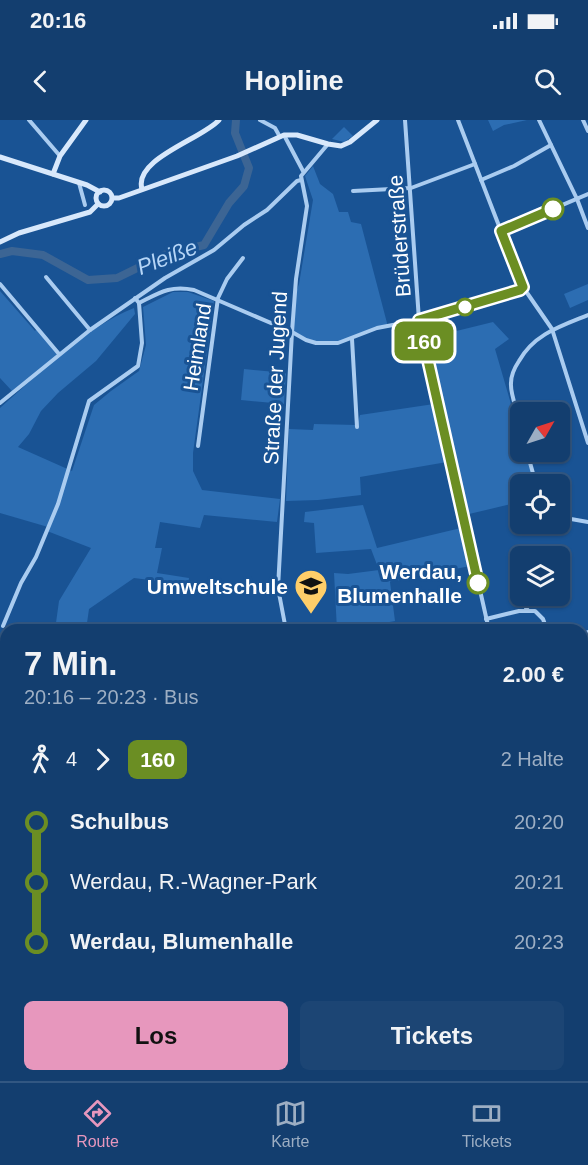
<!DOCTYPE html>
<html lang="de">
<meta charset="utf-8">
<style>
:root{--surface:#133e6f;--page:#1c4574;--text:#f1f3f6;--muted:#9daec3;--line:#325782;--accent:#e797bd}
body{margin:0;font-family:Helvetica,sans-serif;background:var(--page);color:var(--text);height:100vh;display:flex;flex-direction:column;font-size:22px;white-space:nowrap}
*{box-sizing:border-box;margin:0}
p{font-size:20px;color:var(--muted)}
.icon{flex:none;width:33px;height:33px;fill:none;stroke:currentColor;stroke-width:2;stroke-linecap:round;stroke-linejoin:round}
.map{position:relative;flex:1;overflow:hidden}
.sheet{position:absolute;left:0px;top:504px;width:588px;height:458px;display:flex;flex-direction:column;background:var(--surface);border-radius:18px 18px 0 0;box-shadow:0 2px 4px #0004,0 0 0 2px var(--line)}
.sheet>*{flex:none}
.badge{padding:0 12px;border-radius:9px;font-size:21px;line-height:39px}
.needle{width:39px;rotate:51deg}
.fabs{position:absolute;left:510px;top:282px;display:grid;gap:12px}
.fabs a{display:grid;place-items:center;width:60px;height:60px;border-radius:9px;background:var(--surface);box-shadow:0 2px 4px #0004,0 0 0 2px var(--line);font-size:30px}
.map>.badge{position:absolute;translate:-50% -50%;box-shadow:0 0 0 3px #fff}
.legs{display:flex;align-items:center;gap:9px;height:66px;padding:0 24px;font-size:20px}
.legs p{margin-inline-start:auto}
.head{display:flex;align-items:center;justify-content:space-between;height:102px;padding:0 24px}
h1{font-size:33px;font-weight:700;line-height:45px}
.button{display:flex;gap:12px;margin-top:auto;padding:12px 24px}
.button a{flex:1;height:69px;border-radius:9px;background:var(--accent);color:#111;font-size:24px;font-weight:700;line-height:69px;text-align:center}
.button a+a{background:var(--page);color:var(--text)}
ul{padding:0 24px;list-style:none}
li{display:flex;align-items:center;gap:21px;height:60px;font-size:22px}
li i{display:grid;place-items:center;width:9px;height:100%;margin:0 8px;background:currentColor}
li i::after{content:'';width:15px;height:15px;margin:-8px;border:4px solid;border-radius:50%;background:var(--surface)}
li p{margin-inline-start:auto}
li:first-child i{background:linear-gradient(#0000 50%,currentColor 0)}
li:last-child i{background:linear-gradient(currentColor 50%,#0000 0)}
.status{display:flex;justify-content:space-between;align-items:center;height:42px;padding:0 30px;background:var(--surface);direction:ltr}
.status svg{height:16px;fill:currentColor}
header{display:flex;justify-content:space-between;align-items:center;height:78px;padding:0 24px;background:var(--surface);font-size:27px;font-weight:700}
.tabs{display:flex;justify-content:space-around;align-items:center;height:84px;border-top:2px solid var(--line);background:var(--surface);font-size:16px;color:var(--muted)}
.tabs a{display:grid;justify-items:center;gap:3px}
.tabs .selected{color:var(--accent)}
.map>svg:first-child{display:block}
.green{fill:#2c6db2}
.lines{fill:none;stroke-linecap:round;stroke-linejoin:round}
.river{stroke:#3c6594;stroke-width:8}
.street{stroke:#aaccf0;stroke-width:4}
.secondary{stroke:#d8e8fb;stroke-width:5}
.line-1-casing{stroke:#fff;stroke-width:14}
.line-1{stroke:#6b8e23;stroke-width:9}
.stop-1-dot{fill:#fff;stroke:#6b8e23;stroke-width:3}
.labels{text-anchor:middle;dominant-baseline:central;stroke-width:6;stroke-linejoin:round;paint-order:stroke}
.street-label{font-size:21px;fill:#fff;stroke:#195394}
.stop-label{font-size:21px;font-weight:bold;fill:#fff;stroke:#195394;text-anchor:end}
.poi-label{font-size:21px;font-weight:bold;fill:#fff;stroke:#195394;text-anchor:end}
.water-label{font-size:22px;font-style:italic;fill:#b6d6f7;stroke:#195394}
</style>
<div class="status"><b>20:16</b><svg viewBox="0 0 49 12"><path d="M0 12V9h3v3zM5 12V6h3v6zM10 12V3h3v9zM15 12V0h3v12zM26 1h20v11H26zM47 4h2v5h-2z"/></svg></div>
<header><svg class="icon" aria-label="back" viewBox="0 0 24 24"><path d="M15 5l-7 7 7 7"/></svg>Hopline<svg class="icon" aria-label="search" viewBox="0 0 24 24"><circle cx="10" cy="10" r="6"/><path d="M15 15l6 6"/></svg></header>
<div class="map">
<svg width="588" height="961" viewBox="0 0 588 961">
<rect width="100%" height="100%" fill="#195394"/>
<g class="green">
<path d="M488,0H527L504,5L493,11Z"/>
<path d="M344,7L353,16L344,22L332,19Z"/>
<path d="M313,46L320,64L333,74L339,92H348L351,102L361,104L387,203V206L339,223H316L292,212L294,178L299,164L313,80L305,56Z"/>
<path d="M588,164V180L570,188L564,174Z"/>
<path d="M0,171L35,211L37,209L59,234L12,271L0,258Z"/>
<path d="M173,172H188L214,181L193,333V351L202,370L280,379L277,402L204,395L200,408L160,402L155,428H162L157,453L189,458L188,465L134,458L89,489L86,510H55L59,481L91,428L47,411L48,407L0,393V288C40,253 84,208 134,188L135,194L96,241L58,273L41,291L29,314L18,327L72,351L94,285L111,271L139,251L146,225L143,187Z"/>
<path d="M493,202L509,219L495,229L520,315V332H525L535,364H520V382L469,394L428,218Z"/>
<path d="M244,249L286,253L284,284L241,280Z"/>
<path d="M434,284L447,342L360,357L361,375L318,380L286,381L289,309L313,310L314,304L357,305L360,295Z"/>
<path d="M363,385L377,428L461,408L470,446L390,462L395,501L347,510H337L334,453L348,454L379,450L371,429L316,433L314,403L304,402L305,392Z"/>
<path d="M582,707L588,714V870L582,868Z"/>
</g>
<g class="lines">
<path class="river" d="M0,134L12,131L43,135L88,160L117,158L164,135L204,125L229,83L244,66L249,48L235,13L236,0"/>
<g class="street">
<path d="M29,0L60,36"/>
<path d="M260,0L275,8L280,17"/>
<path d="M405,0L419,200L489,510"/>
<path d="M458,0L518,155L523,167L552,209L588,323"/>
<path d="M539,0L577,79L588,108"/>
<path d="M583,0L588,11"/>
<path d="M284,15L303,51"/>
<path d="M481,60L514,46L551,25"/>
<path d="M79,63L85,85"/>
<path d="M353,71L411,68L475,44"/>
<path d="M501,111L588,74"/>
<path d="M46,157L90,210"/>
<path d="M0,164L59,234"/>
<path d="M139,183C159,173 170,165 194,170L292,212L306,220L316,223H338L377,208L419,200L521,169L523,167"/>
<path d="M352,219L357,307"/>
<path d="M0,283L90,210L165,158L214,130L244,105L267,90L297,61L301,60"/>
<path d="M520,304C518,291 510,275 511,263C511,255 515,247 519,241C534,214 561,206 588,195"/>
<path d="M198,326L218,178L227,159L243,138"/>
<path d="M527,332L536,364"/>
<path d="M560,393L571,399L588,402"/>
<path d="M526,489L537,476"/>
<path d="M486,499L519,491H535L543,499L547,510"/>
<path d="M3,506L21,463L36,437L58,384L89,281L138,246L142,223L139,183L135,178"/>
<path d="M286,510L278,468L292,212L296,159L307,86L301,56L328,24"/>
<path d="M582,515L588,512"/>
<path d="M582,533L588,540"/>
<path d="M0,816L6,822"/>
<path d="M0,869L6,864"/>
</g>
<g class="secondary">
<path d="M0,37L87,65L100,72"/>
<path d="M53,54L60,36L86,0"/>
<path d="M142,69C133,39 202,19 219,0"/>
<circle cx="104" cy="78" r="8"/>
<path d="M113,78H119L237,36L284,15H297L328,24L341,26L350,22L377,0"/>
<path d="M0,122L19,113L90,92L98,84"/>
</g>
</g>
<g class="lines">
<g class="line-1-casing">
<path id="line-1" d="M478,463L419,200L520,170L523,167L501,111L553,89"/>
</g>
<use href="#line-1" class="line-1"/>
</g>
<defs>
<g id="school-pin" transform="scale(1.725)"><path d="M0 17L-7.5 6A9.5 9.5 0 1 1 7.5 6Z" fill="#ffce69" stroke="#195394"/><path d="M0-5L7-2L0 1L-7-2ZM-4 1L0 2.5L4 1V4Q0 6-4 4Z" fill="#111"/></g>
</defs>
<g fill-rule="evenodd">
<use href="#school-pin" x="311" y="466"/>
</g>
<g class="stop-1-dot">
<circle cx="553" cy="89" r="10"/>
<circle cx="465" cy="187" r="8"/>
<circle cx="478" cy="463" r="10"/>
</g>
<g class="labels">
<g class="street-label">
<text transform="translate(399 116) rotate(-94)">Brüderstraße</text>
<text transform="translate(197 227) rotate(-81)">Heimland</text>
<text transform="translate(275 258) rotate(-87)">Straße der Jugend</text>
</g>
<g class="stop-label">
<text x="462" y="451">Werdau,<tspan x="462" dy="24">Blumenhalle</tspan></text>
</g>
<g class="poi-label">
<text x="288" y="466">Umweltschule</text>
</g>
<g class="water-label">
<text transform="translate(167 137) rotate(-21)">Pleiße</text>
</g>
</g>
</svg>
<div class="fabs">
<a><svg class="needle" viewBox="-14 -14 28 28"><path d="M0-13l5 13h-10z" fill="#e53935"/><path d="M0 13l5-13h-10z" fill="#9daec3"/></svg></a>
<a><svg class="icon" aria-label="locate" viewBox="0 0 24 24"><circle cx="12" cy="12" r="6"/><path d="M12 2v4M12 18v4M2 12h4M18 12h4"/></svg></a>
<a><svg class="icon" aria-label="layers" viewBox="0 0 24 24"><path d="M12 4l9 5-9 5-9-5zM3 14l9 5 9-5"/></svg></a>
</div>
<b class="badge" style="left:424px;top:221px;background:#6b8e23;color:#fff">160</b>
<section class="sheet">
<div class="head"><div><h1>7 Min.</h1><p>20:16 – 20:23 · Bus</p></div><b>2.00 €</b></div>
<div class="legs"><svg class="icon" aria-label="walk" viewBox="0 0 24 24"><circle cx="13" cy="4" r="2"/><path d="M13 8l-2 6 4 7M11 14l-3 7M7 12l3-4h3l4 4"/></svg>4<svg class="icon" aria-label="forward" viewBox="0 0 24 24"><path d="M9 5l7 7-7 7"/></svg><b class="badge" style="background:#6b8e23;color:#fff">160</b><p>2 Halte</p></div>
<ul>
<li><i style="color:#6b8e23"></i><b>Schulbus</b><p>20:20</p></li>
<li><i style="color:#6b8e23"></i><span>Werdau, R.-Wagner-Park</span><p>20:21</p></li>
<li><i style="color:#6b8e23"></i><b>Werdau, Blumenhalle</b><p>20:23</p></li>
</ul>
<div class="button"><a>Los</a><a>Tickets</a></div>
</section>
</div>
<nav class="tabs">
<a class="selected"><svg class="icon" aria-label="directions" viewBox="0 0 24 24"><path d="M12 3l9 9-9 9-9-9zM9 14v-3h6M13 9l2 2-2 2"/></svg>Route</a>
<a><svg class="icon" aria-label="map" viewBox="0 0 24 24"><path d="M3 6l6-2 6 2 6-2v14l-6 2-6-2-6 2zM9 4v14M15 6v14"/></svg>Karte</a>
<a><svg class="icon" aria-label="tickets" viewBox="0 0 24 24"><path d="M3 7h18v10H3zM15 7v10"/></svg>Tickets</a>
</nav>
